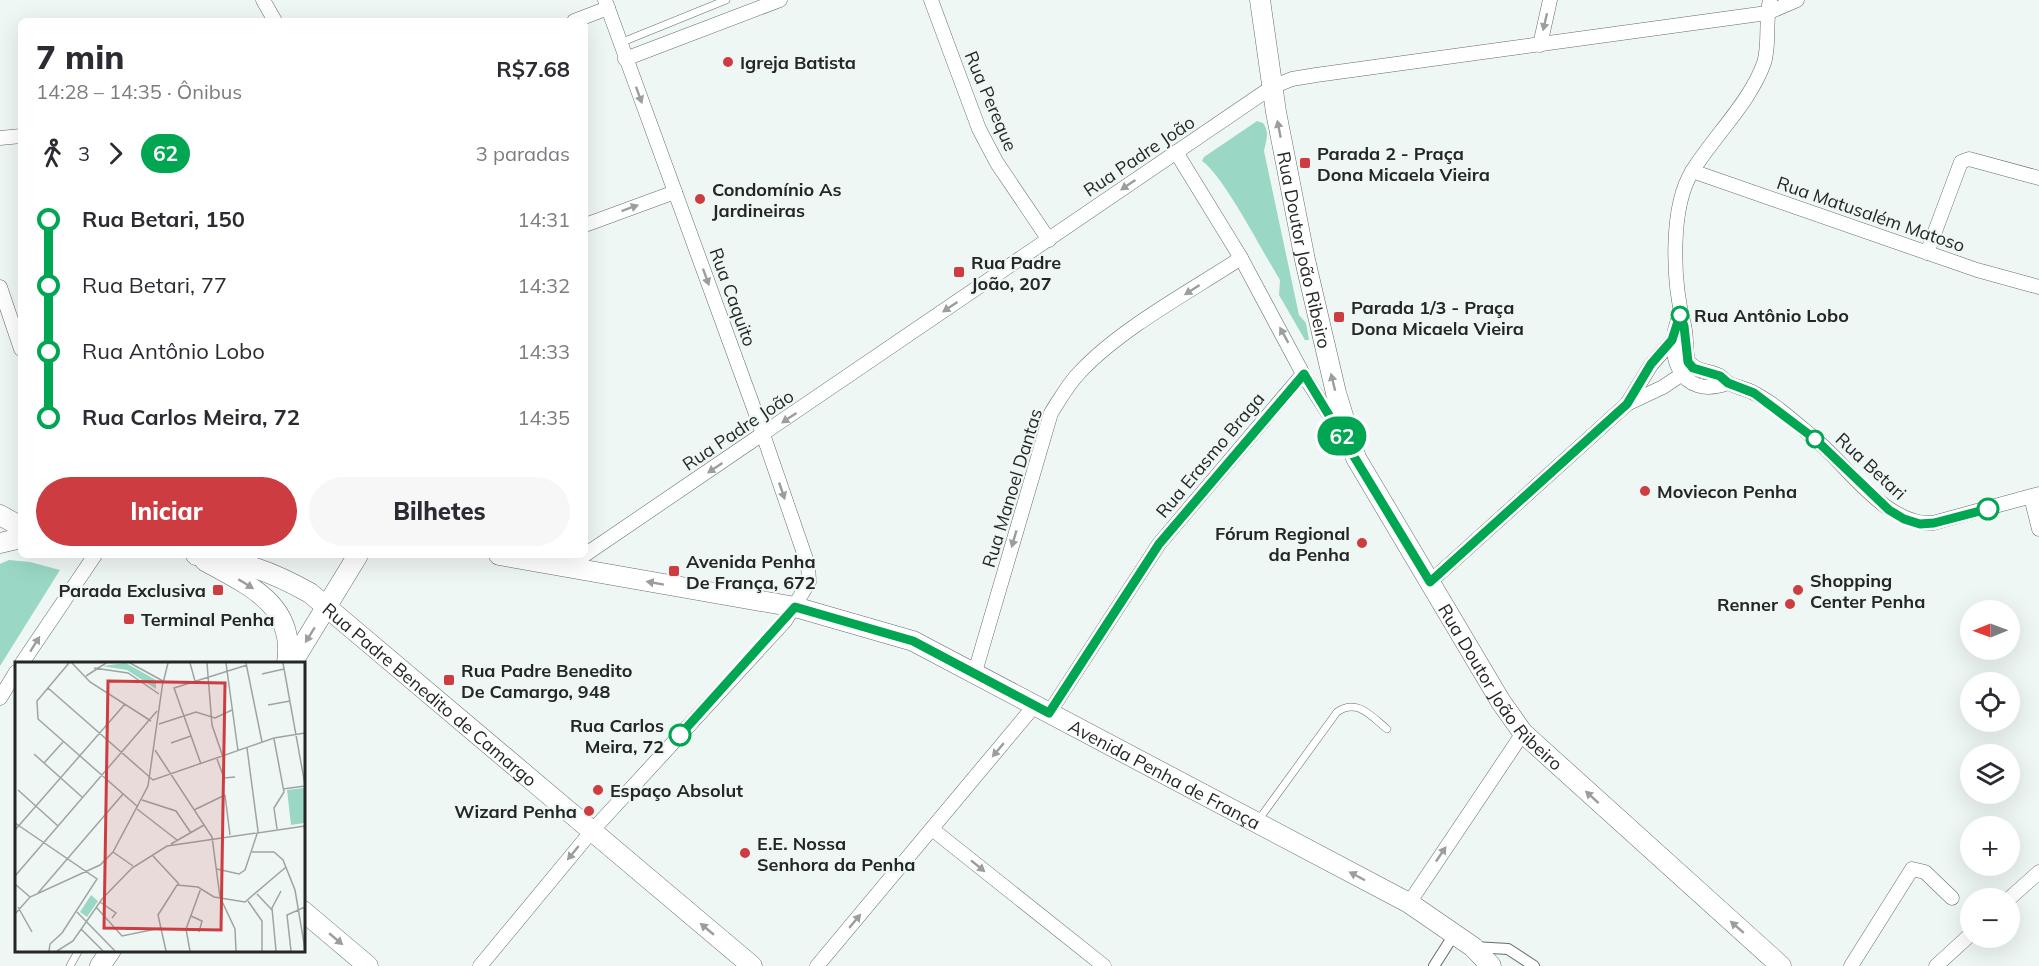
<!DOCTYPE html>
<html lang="pt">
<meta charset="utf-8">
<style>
:root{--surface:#fff;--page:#f7f7f7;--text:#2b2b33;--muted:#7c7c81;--accent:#cc3c41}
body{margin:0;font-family:Mulish,sans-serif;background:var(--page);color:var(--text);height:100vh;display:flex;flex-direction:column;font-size:22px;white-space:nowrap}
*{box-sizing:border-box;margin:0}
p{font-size:20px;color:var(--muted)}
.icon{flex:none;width:33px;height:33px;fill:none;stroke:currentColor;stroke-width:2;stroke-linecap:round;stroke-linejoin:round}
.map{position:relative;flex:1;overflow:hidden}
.sheet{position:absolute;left:18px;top:18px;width:570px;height:540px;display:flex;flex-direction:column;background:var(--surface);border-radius:9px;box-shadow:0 6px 24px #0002}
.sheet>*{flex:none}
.badge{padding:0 12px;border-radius:20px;font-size:21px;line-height:39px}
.needle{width:39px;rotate:269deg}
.fabs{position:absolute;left:1960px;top:600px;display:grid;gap:12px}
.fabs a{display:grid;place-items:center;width:60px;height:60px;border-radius:50%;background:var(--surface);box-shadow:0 6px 24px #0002;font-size:30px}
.map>.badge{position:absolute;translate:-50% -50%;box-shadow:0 0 0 3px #fff}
.legs{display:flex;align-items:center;gap:9px;height:66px;padding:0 18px;font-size:20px}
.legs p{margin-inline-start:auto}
.head{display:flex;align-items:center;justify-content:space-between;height:102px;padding:0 18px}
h1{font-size:33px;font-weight:800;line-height:45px}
.button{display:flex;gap:12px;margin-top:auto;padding:12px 18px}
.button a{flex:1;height:69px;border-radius:36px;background:var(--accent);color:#fff;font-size:24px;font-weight:800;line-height:69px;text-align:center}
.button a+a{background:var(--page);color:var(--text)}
ul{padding:0 18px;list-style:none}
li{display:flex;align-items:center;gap:21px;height:66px;font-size:22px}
li i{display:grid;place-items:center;width:9px;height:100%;margin:0 8px;background:currentColor}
li i::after{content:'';width:15px;height:15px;margin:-8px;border:4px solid;border-radius:50%;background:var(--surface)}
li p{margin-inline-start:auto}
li:first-child i{background:linear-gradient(#0000 50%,currentColor 0)}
li:last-child i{background:linear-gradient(currentColor 50%,#0000 0)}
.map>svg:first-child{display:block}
.green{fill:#9ad8c5}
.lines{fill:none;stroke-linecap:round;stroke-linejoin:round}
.service-casing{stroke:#656c6a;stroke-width:8}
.pedestrian-casing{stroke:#656c6a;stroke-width:12}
.minor-casing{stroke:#656c6a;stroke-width:15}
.secondary-casing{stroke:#656c6a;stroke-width:21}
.service{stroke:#fff;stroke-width:7}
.pedestrian{stroke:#fff;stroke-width:10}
.minor{stroke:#fff;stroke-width:14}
.secondary{stroke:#fff;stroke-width:20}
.oneway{fill:#9c9e9d}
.line-1-casing{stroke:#fff;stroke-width:14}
.line-1{stroke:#00a651;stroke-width:9}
.poi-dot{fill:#cc3c41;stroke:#eff7f4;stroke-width:2}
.stop-1-dot{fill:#fff;stroke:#00a651;stroke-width:3}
.labels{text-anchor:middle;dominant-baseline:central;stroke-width:4.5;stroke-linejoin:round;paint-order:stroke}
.poi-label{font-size:18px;font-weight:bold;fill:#242726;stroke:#eff7f4;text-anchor:start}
.street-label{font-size:18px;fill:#242726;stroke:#eff7f4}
.stop-label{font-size:18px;font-weight:bold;fill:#242726;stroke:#eff7f4;text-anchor:start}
.inset-road{fill:none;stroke:#9ea4a2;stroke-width:1.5}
.view{fill:#cc3c41;fill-opacity:0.15;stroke:#cc3c41;stroke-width:3}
.inset-edge{fill:none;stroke:#242726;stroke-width:3}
</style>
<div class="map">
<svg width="2039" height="966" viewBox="0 0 2039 966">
<rect width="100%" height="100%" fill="#eff7f4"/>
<g class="green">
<path d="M1257,121L1263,123C1270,132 1266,141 1264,151L1299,315L1306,323L1309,340H1305L1279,295L1280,280C1263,253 1224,176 1202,161L1204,157Z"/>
<path d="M9,560L30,562L60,570L0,666V564Z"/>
</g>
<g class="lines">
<g class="service-casing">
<g id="service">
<path d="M620,43L726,0"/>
<path d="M1257,822L1337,712C1357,698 1371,716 1387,729"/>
<path d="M70,966L79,950"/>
</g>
</g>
<g class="pedestrian-casing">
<g id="pedestrian">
<path d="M1474,947L1508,949L1534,966"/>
<path d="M1434,966L1455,933"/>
</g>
</g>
<g class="minor-casing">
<g id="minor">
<path d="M263,0L275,21"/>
<path d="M931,0L979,129L997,163L1049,240"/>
<path d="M1770,0C1765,20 1770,44 1764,63C1750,102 1715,135 1693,170C1669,207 1673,284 1684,325C1687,337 1685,349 1688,361C1698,373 1708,370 1720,376C1723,378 1724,381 1727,382C1734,387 1744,388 1752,392C1774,403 1796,423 1815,439C1849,467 1886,526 1933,523L2039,494"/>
<path d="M574,21L608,8"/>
<path d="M1540,45L1550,0"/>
<path d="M625,59L780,0"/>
<path d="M0,138L21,136"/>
<path d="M1176,152L1241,258L1303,374L1346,441"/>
<path d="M1692,171L1977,270L2039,287"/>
<path d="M585,225L675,192"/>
<path d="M1927,253L1961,162L1969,159L2039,178"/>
<path d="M0,287L21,349"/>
<path d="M1680,315C1663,353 1680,401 1728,383"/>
<path d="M1627,404L1663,387L1681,375"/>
<path d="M2031,497L2039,529"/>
<path d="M567,567L1272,87L1292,79L1316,75L1767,13L1797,0"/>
<path d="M1430,582L1627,404L1651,365L1672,341"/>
<path d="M22,663L95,555"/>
<path d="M975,672L1051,413C1060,399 1068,384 1080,372C1121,328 1191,291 1241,258"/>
<path d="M0,698L16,672"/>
<path d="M1049,713L1159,544L1303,374"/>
<path d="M932,829L1104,966"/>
<path d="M2010,898L2039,872"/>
<path d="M1409,903L1523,733"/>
<path d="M480,966L591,832L785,621L809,582L808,565L756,414L605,0"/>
<path d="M817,966L1035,705"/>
<path d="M1851,966L1912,869L1925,872L1952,898"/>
<path d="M1936,966L1971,934"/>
</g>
</g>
<g class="secondary-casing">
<g id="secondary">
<path id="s1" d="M1260,0L1276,112L1305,260L1336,393L1356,458L1501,702L1523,733L1781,966"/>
<path d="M0,515L21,527"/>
<path d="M0,543L21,538"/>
<path id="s2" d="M196,555C243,562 269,570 310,593L752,966"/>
<path id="s3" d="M499,555L795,607L913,641L1409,903L1473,947L1491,966"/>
<path d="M205,561C248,585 296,604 287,663"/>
<path d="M292,663L358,555"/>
<path d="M303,911L368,966"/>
<path d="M100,966L111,950"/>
</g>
</g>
<use href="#service" class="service"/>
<use href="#pedestrian" class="pedestrian"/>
<use href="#minor" class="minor"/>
<use href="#secondary" class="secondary"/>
</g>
<defs><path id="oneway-solid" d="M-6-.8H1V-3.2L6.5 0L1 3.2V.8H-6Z" transform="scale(1.5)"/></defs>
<g class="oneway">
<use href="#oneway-solid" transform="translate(1545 22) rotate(103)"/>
<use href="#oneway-solid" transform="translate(639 95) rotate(70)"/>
<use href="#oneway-solid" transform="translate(1279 129) rotate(-101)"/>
<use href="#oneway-solid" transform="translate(1128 185) rotate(146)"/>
<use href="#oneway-solid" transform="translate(630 208) rotate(-20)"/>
<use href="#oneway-solid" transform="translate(706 277) rotate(70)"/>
<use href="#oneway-solid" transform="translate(1192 290) rotate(147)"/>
<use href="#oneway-solid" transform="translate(950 307) rotate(146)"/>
<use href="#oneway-solid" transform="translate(1284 335) rotate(-119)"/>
<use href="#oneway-solid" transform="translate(1333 382) rotate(-104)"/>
<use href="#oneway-solid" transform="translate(789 418) rotate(146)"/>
<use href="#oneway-solid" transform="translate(715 468) rotate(146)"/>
<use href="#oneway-solid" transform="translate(782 491) rotate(71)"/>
<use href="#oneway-solid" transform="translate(1014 539) rotate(106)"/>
<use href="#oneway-solid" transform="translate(655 583) rotate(-170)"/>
<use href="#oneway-solid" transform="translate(246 584) rotate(32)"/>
<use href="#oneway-solid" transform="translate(310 635) rotate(122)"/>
<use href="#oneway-solid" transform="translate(35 644) rotate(-58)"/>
<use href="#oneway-solid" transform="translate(998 750) rotate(130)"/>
<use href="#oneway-solid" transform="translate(1592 797) rotate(-138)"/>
<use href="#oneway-solid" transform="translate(573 853) rotate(129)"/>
<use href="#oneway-solid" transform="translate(1441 854) rotate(-56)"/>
<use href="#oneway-solid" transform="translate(978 866) rotate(39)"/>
<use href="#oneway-solid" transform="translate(1357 876) rotate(-152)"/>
<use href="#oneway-solid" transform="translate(855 921) rotate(-50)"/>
<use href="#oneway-solid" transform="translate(1737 927) rotate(-139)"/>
<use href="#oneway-solid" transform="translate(707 929) rotate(-140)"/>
<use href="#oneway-solid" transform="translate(336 939) rotate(40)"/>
</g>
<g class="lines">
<g class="line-1-casing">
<path id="line-1" d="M680,735L795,607L913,641L1049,713L1159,544L1304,374L1430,582L1627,404L1651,364L1672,340L1680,315L1684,326L1688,362L1693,368L1720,376L1728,383L1754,393L1815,439L1889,510L1904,519L1920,524L1934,523L1988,509"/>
</g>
<use href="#line-1" class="line-1"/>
</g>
<g class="poi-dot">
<circle cx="728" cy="62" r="6"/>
<rect x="1299" y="157" width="12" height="12" rx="3"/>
<circle cx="700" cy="199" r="6"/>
<rect x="953" y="266" width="12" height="12" rx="3"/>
<rect x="1333" y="311" width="12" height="12" rx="3"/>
<circle cx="1645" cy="491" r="6"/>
<circle cx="1362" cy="543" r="6"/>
<rect x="668" y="565" width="12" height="12" rx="3"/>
<rect x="212" y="584" width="12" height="12" rx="3"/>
<circle cx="1798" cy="590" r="6"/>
<circle cx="1790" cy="604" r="6"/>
<rect x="123" y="613" width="12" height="12" rx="3"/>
<rect x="443" y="674" width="12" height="12" rx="3"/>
<circle cx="598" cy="790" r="6"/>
<circle cx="589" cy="811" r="6"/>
<circle cx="745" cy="853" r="6"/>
</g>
<g class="stop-1-dot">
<circle cx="1680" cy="315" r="8"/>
<circle cx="1815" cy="439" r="8"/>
<circle cx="1988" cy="509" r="10"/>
<circle cx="680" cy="735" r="10"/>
</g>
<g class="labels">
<g class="poi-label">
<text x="740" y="62">Igreja Batista</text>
<text x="1317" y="153">Parada 2 - Praça<tspan x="1317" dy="21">Dona Micaela Vieira</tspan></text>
<text x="712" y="189">Condomínio As<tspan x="712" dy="21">Jardineiras</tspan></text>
<text x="971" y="262">Rua Padre<tspan x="971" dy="21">João, 207</tspan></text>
<text x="1351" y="307">Parada 1/3 - Praça<tspan x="1351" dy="21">Dona Micaela Vieira</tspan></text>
<text x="1657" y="491">Moviecon Penha</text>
<text x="1350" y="533" text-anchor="end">Fórum Regional<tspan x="1350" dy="21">da Penha</tspan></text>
<text x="686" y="561">Avenida Penha<tspan x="686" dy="21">De França, 672</tspan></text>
<text x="1810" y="580">Shopping<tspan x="1810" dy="21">Center Penha</tspan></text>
<text x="206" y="590" text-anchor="end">Parada Exclusiva</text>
<text x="1778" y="604" text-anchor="end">Renner</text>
<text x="141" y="619">Terminal Penha</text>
<text x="461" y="670">Rua Padre Benedito<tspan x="461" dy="21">De Camargo, 948</tspan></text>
<text x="610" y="790">Espaço Absolut</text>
<text x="577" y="811" text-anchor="end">Wizard Penha</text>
<text x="757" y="843">E.E. Nossa<tspan x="757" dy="21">Senhora da Penha</tspan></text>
</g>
<g class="street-label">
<text transform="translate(991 101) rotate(67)">Rua Pereque</text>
<text transform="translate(1139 156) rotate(-34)">Rua Padre João</text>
<text transform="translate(1871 214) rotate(19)">Rua Matusalém Matoso</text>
<text stroke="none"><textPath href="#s1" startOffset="254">Rua Doutor João Ribeiro</textPath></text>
<text transform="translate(733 297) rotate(70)">Rua Caquito</text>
<text transform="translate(738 430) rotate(-34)">Rua Padre João</text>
<text transform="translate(1210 455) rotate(-50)">Rua Erasmo Braga</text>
<text transform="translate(1871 466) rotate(43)">Rua Betari</text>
<text transform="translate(1012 488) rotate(-73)">Rua Manoel Dantas</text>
<text stroke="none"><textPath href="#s1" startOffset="740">Rua Doutor João Ribeiro</textPath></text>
<text stroke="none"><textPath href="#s2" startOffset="278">Rua Padre Benedito de Camargo</textPath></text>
<text stroke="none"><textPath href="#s3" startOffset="708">Avenida Penha de França</textPath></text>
</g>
<g class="stop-label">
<text x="1694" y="315">Rua Antônio Lobo</text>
<text x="664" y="725" text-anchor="end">Rua Carlos<tspan x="664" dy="21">Meira, 72</tspan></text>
</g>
</g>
<g transform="translate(15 662)">
<rect width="290" height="290" fill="#eff7f4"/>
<path d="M111,1L141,18V27L112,8L87,4ZM289,126V161L276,163L272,128ZM76,233L83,239L72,255L65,250Z" fill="#9ad8c5"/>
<path class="inset-road" d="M54,1L22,39L23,57L123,145M57,1L75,20L136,59M115,1L148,19M175,1L180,19M192,1L197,63L208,95M211,1L223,89M231,1L247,80M268,1L290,123M79,6L113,11L144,32M247,12L269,7M71,14L91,1M148,21L153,1M33,26L138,118L259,76L290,71M253,43L275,39M144,62L181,50L200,56L217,48M259,77L269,130L259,146L262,167M156,81L176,74M140,88L197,175L205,235L220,267L221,289M19,92L67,135M202,97L209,116L220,115M29,101L48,80M186,102L159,26L232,3M268,127L290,124M3,128L43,164M210,133L215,173M127,138L161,149L176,171M122,147L162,178M179,148L210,133M0,161L82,217L47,271L35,282L34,289M0,168L110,42M156,182L189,163M98,190L118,204M237,190H259L268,198L280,228L290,287M138,194L164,222M202,207L224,212L230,208L243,169L232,86M0,214L142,49M0,222L15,235M23,231L108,132M242,232L257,248M233,239L247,259V289M85,240L101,251L97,256M3,245L17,270M81,245L107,274L146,266M62,250L100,289M0,252L15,235L85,203L98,190L133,124L148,19M176,254L187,259L184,270M66,267L88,289M42,289L58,279L87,237L117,206L152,184L290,164M151,289L143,253L162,223L183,225L199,235L230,240L271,205M175,289L171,267L186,226M261,289L257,246L266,229M276,289L272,253L290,245"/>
<path class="view" d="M93,19L210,21L206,268L89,266Z"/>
<rect width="290" height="290" class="inset-edge"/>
</g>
</svg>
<div class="fabs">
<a><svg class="needle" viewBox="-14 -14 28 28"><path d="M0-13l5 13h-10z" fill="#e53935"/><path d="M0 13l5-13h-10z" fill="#7c7c81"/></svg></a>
<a><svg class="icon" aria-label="locate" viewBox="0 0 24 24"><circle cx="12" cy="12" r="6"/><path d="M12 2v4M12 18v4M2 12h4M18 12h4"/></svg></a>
<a><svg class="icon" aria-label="layers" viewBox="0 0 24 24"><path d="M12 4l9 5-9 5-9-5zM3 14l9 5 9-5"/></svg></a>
<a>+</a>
<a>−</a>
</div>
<b class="badge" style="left:1342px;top:436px;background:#00a651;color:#fff">62</b>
<section class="sheet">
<div class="head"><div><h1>7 min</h1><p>14:28 – 14:35 · Ônibus</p></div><b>R$7.68</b></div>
<div class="legs"><svg class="icon" aria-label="walk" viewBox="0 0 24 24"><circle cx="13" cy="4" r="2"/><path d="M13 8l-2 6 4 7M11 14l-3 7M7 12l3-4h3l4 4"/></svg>3<svg class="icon" aria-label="forward" viewBox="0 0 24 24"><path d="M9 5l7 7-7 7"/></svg><b class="badge" style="background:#00a651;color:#fff">62</b><p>3 paradas</p></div>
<ul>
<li><i style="color:#00a651"></i><b>Rua Betari, 150</b><p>14:31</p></li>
<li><i style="color:#00a651"></i><span>Rua Betari, 77</span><p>14:32</p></li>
<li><i style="color:#00a651"></i><span>Rua Antônio Lobo</span><p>14:33</p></li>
<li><i style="color:#00a651"></i><b>Rua Carlos Meira, 72</b><p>14:35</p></li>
</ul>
<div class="button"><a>Iniciar</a><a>Bilhetes</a></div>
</section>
</div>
